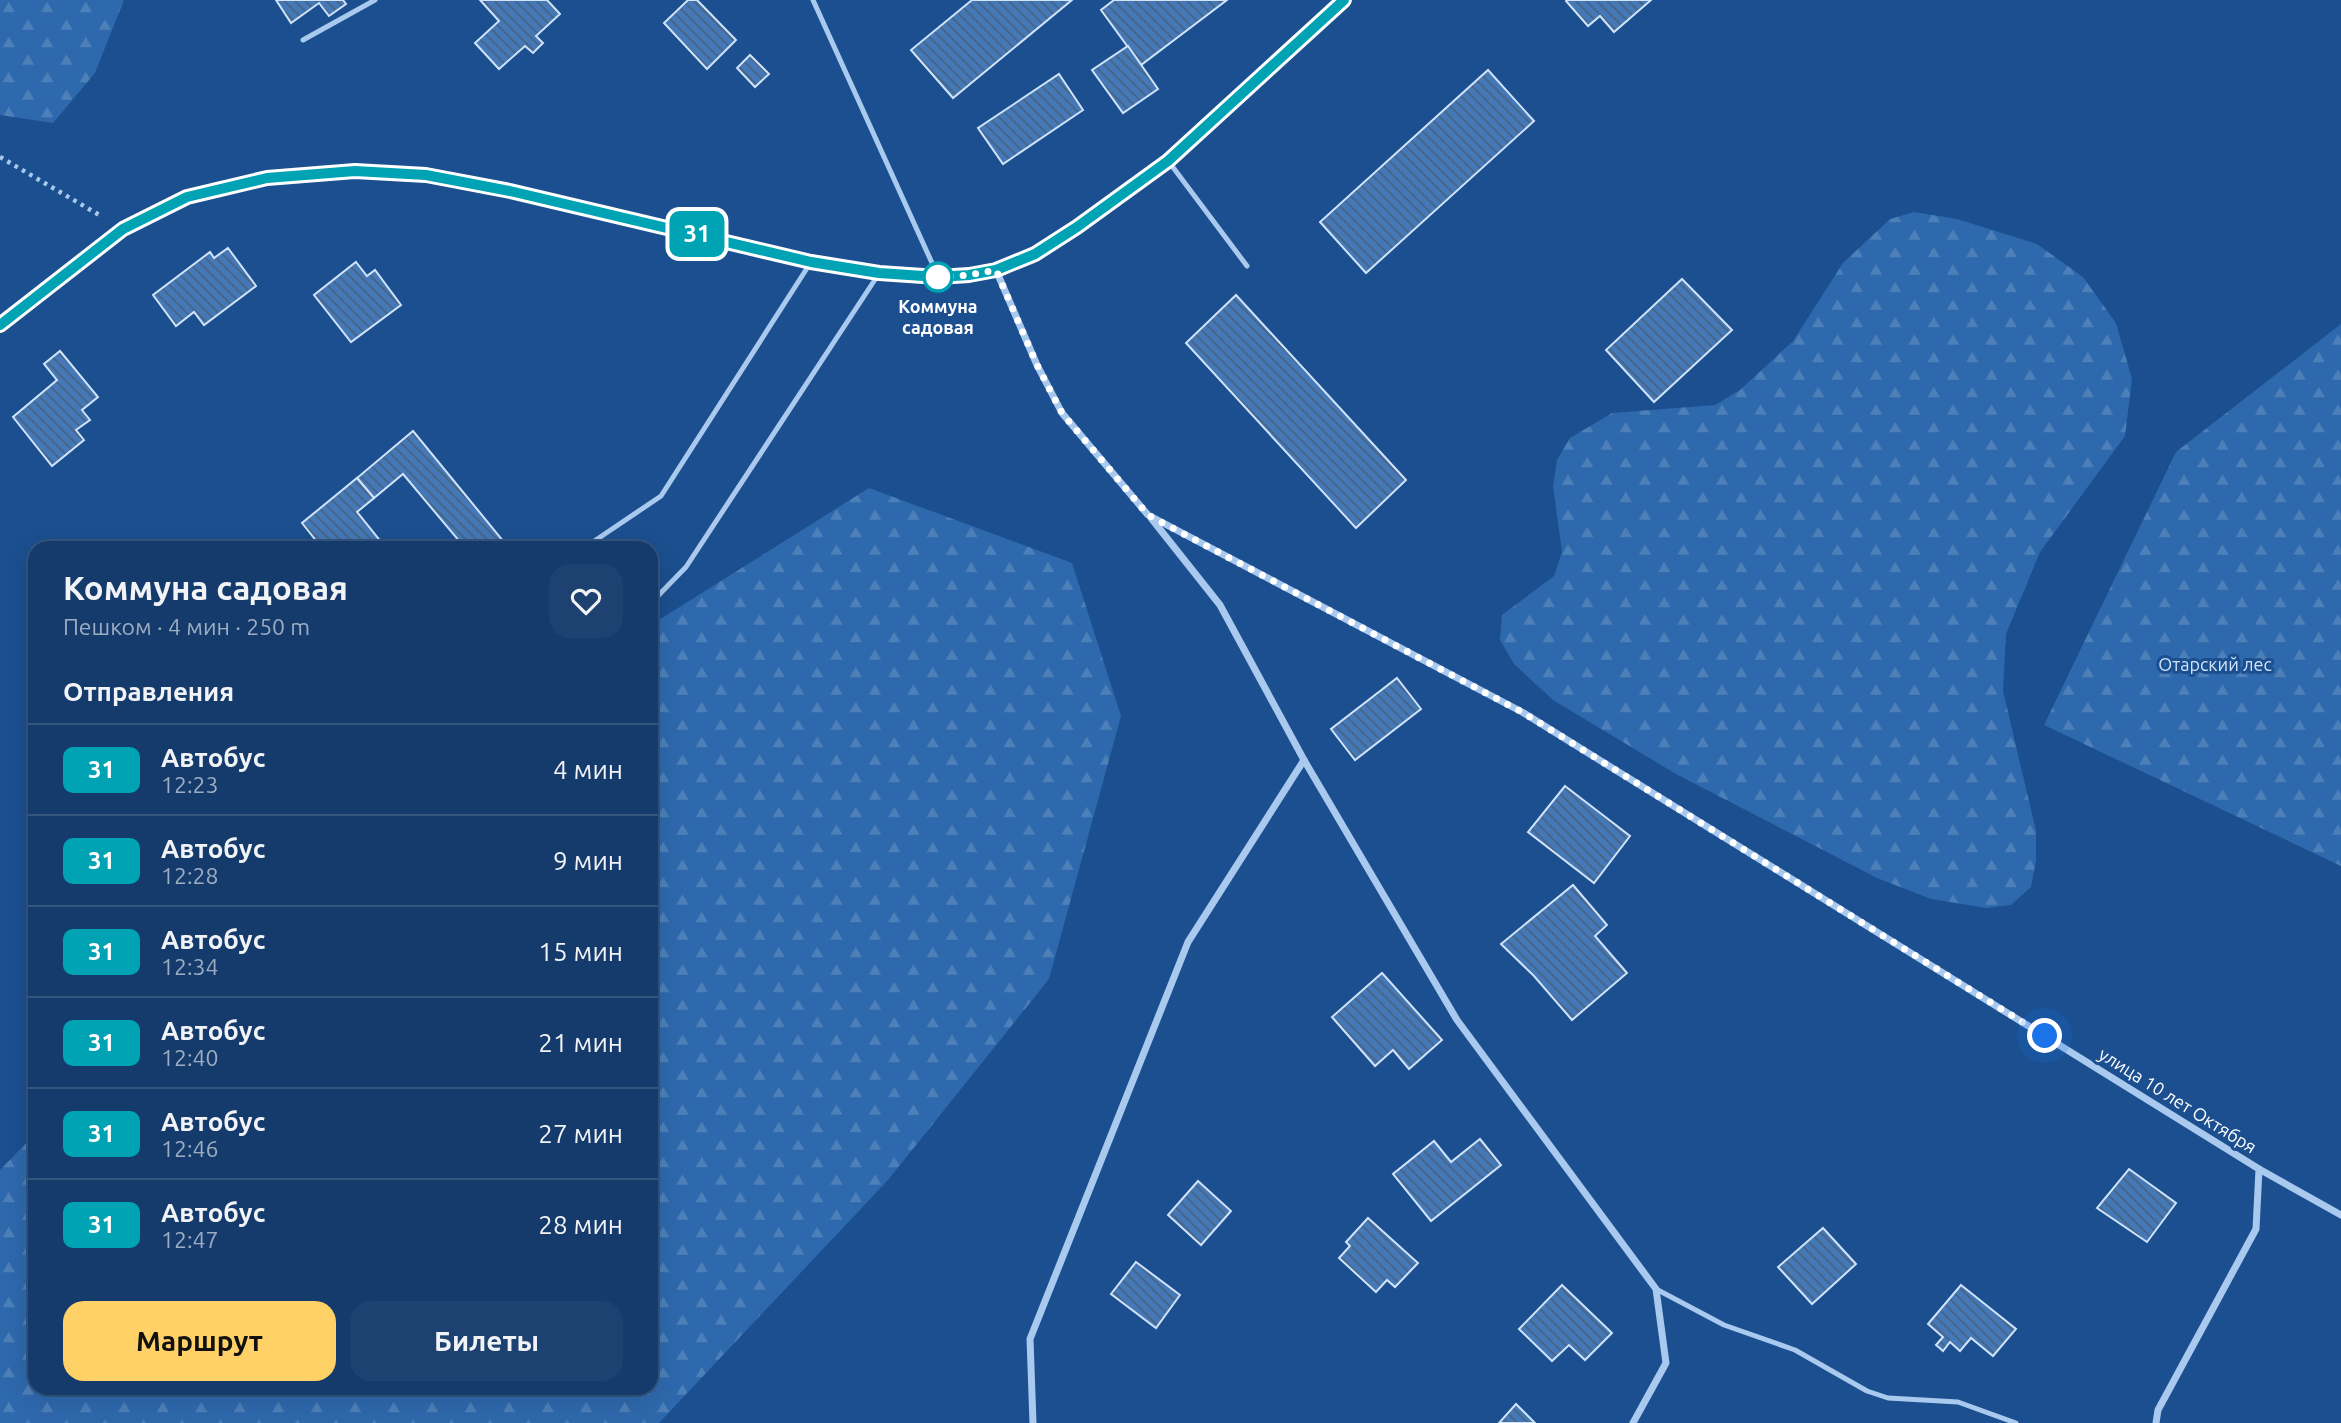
<!DOCTYPE html>
<html lang="ru">
<meta charset="utf-8">
<style>
:root{--surface:#143b6b;--page:#1d4271;--text:#f1f3f6;--muted:#9dadc1;--line:#33557e;--accent:#ffd166}
body{margin:0;font-family:Ubuntu,sans-serif;background:var(--page);color:var(--text);height:100vh;display:flex;flex-direction:column;font-size:26px;white-space:nowrap}
*{box-sizing:border-box;margin:0}
p{font-size:23px;color:var(--muted)}
.icon{flex:none;width:38px;height:38px;fill:none;stroke:currentColor;stroke-width:2;stroke-linecap:round;stroke-linejoin:round}
.map{position:relative;flex:1;overflow:hidden}
.drawer{position:absolute;left:28px;top:541px;width:630px;height:854px;display:flex;flex-direction:column;background:var(--surface);border-radius:21px;box-shadow:0 7px 28px #0002,0 0 0 2px var(--line)}
.drawer>*{flex:none}
.badge{padding:0 14px;border-radius:10px;font-size:24px;line-height:46px}
.you{position:absolute;width:35px;height:35px;margin:-18px;border:5px solid #fff;border-radius:50%;background:#1a73e8;box-shadow:0 0 0 10px #1a73e833}
.map>.badge{position:absolute;translate:-50% -50%;box-shadow:0 0 0 4px #fff}
h2{padding:0 35px;font-size:26px;line-height:63px}
.round{display:grid;place-items:center;flex:none;width:74px;height:74px;border-radius:21px;background:var(--page)}
.summary{display:flex;align-items:center;justify-content:space-between;height:119px;padding:0 35px}
h1{font-size:33px;font-weight:600;line-height:52px}
.action{display:flex;gap:14px;margin-top:auto;padding:14px 35px}
.action a{flex:1;height:80px;border-radius:21px;background:var(--accent);color:#111;font-size:28px;font-weight:600;line-height:80px;text-align:center}
.action a+a{background:var(--page);color:var(--text)}
ul{padding:0;list-style:none}
li{display:flex;align-items:center;gap:21px;height:91px;padding:0 35px;border-top:2px solid var(--line)}
li div{flex:1}
li b{display:block;font-size:26px}
li em{font-style:normal}
li .badge{min-width:77px;font-weight:700;text-align:center}
.map>svg:first-child{display:block}
.forest{fill:url(#forest-firs)}
.building{fill:url(#building-back-hatch);stroke:#cfe3fa;stroke-width:2}
.lines{fill:none;stroke-linecap:round;stroke-linejoin:round}
.path{stroke:#a9c9ee;stroke-width:4.5;stroke-dasharray:3.5 5;stroke-linecap:butt}
.service{stroke:#a9c9ee;stroke-width:5}
.minor{stroke:#a9c9ee;stroke-width:7}
.tertiary{stroke:#a9c9ee;stroke-width:12}
.line-casing{stroke:#fff;stroke-width:16}
.line{stroke:#00a3b4;stroke-width:10}
.walk{stroke:#fff;stroke-width:7;stroke-dasharray:0 12.6}
.stop-dot{fill:#fff;stroke:#00a3b4;stroke-width:3.5}
.labels{text-anchor:middle;dominant-baseline:central;stroke-width:6;stroke-linejoin:round;paint-order:stroke}
.stop-label{font-size:18px;font-weight:bold;fill:#fff;stroke:#1b4f8f}
.park-label{font-size:18px;fill:#cfe3fa;stroke:#1b4f8f}
.street-label{font-size:18px;fill:#fff;stroke:#1b4f8f}
</style>
<div class="map">
<svg width="2341" height="1423" viewBox="0 0 2341 1423">
<defs>
<pattern id="forest-firs" width="22" height="20" patternUnits="userSpaceOnUse" patternTransform="scale(1.75)"><rect width="22" height="20" fill="#2e69ad"/><path d="M5 1l3.5 6h-7zM16 11l3.5 6h-7z" fill="#4d80b9"/></pattern>
<pattern id="building-back-hatch" width="6" height="6" patternUnits="userSpaceOnUse" patternTransform="scale(1.75)"><rect width="6" height="6" fill="#4478b7"/><path d="M-1 5l2 2M0 0l6 6M5-1l2 2" fill="none" stroke="#486282"/></pattern>
</defs>
<rect width="100%" height="100%" fill="#1b4f8f"/>
<g class="forest">
<path d="M0,0H124L95,73L53,123L0,115Z"/>
<path d="M1914,212L1957,219L2037,244L2083,277L2116,323L2132,379L2125,436L2040,552L2006,634L2003,691L2036,831V861L2031,887L2011,905L1987,908L1931,899L1877,878L1676,774L1553,700L1514,664L1500,640L1502,615L1554,576L1562,552L1553,486L1557,460L1570,438L1612,413L1715,405L1740,390L1793,341L1843,263L1890,219Z"/>
<path d="M2341,324V866L2044,725L2176,452Z"/>
<path d="M869,488L1072,563L1121,716L1049,979L888,1180L659,1423H0V1170L35,1134V1388H651V625Z"/>
</g>
<g class="building">
<path d="M276,0H343L346,4L329,16L319,3L291,23Z"/>
<path d="M480,0H547L560,14L536,36L543,43L533,53L525,46L499,69L475,43L499,21Z"/>
<path d="M688,0H697L736,40L707,69L664,23Z"/>
<path d="M972,0H1072L953,98L911,50Z"/>
<path d="M1114,0H1227L1141,65L1101,10Z"/>
<path d="M1567,0H1651L1614,32L1600,16L1588,26L1566,1Z"/>
<path d="M1128,46L1158,89L1123,113L1092,70Z"/>
<path d="M750,55L769,74L755,87L737,68Z"/>
<path d="M1488,70L1534,121L1366,273L1320,222Z"/>
<path d="M1059,74L1083,110L1003,164L978,128Z"/>
<path d="M228,248L256,286L204,325L194,312L176,326L153,295L210,252L214,258Z"/>
<path d="M356,262L367,276L375,270L401,305L351,342L314,295Z"/>
<path d="M1682,279L1732,330L1654,402L1606,350Z"/>
<path d="M1236,295L1406,480L1356,528L1186,343Z"/>
<path d="M60,351L98,397L82,410L90,420L76,430L84,440L52,466L13,417L57,380L44,364Z"/>
<path d="M413,431L504,542L496,548H465L403,474L374,498L357,478Z"/>
<path d="M357,478L374,498L357,512L386,548H322L302,523Z"/>
<path d="M1397,678L1421,709L1355,760L1331,729Z"/>
<path d="M1565,786L1630,836L1594,883L1528,832Z"/>
<path d="M1573,885L1607,925L1595,936L1627,973L1572,1020L1534,976L1501,944Z"/>
<path d="M1382,973L1442,1040L1409,1069L1393,1050L1375,1066L1332,1017Z"/>
<path d="M1480,1139L1501,1165L1431,1221L1393,1174L1434,1141L1451,1162Z"/>
<path d="M2129,1169L2176,1203L2147,1242L2097,1208Z"/>
<path d="M1198,1181L1231,1211L1201,1245L1168,1215Z"/>
<path d="M1368,1218L1418,1263L1395,1287L1387,1280L1376,1292L1339,1258L1350,1246L1346,1242Z"/>
<path d="M1823,1228L1856,1264L1812,1304L1778,1267Z"/>
<path d="M1136,1262L1180,1295L1156,1328L1111,1294Z"/>
<path d="M1562,1285L1612,1333L1585,1360L1569,1345L1552,1361L1519,1329Z"/>
<path d="M1961,1285L2016,1329L1993,1356L1971,1338L1960,1351L1950,1342L1943,1351L1936,1345L1943,1337L1928,1324Z"/>
<path d="M1516,1404L1535,1423H1499Z"/>
</g>
<g class="lines">
<path class="path" d="M0,157L101,216"/>
<g class="service">
<path d="M813,0L937,274"/>
<path d="M303,40L375,0"/>
<path d="M1169,162L1247,266"/>
<path d="M584,548L661,496L811,262"/>
<path d="M651,603L686,567L878,275"/>
<path d="M1656,1289L1724,1325L1795,1350L1867,1391L1888,1398L1958,1402L2016,1423"/>
</g>
<g class="minor">
<path d="M996,270L1037,365L1062,413L1148,515L1522,712L2259,1169L2256,1229L2158,1410L2156,1423"/>
<path d="M1151,518L1220,605L1304,760L1457,1020L1656,1289L1666,1363L1633,1423"/>
<path d="M2259,1169L2341,1215"/>
<path d="M1033,1423L1030,1339L1188,942L1304,760"/>
</g>
<path class="tertiary" d="M0,325L123,229L187,197L267,178L355,171L426,175L510,191L811,262L879,273L938,277L969,275L996,270L1035,254L1077,227L1168,161L1344,0"/>
</g>
<g class="lines">
<g class="line-casing">
<path id="line" d="M0,325L123,229L187,197L267,178L355,171L426,175L510,191L811,262L879,273L938,277L969,275L996,270L1035,254L1077,227L1168,161L1344,0"/>
</g>
<use href="#line" class="line"/>
<path class="walk" d="M938,277L969,275L996,270L1037,365L1062,413L1148,515L1522,712L2045,1036"/>
</g>
<circle class="stop-dot" cx="938" cy="277" r="14"/>
<g class="labels">
<g class="stop-label">
<text x="938" y="306">Коммуна<tspan x="938" dy="21">садовая</tspan></text>
</g>
<g class="park-label">
<text x="2215" y="664">Отарский лес</text>
</g>
<g class="street-label">
<text transform="translate(2178 1100) rotate(32)">улица 10 лет Октября</text>
</g>
</g>
</svg>
<div class="you" style="left:2045px;top:1036px"></div>
<b class="badge" style="left:697px;top:234px;background:#00a3b4;color:#fff">31</b>
<section class="drawer">
<div class="summary"><div><h1>Коммуна садовая</h1><p>Пешком · 4 мин · 250 m</p></div><a class="round"><svg class="icon" aria-label="heart" viewBox="0 0 24 24"><path d="M12 20l-8-8c-3-5 5-10 8-4 3-6 11-1 8 4z"/></svg></a></div>
<h2>Отправления</h2>
<ul>
<li><span class="badge" style="background:#00a3b4;color:#fff">31</span><div><b>Автобус</b><p>12:23</p></div><em>4 мин</em></li>
<li><span class="badge" style="background:#00a3b4;color:#fff">31</span><div><b>Автобус</b><p>12:28</p></div><em>9 мин</em></li>
<li><span class="badge" style="background:#00a3b4;color:#fff">31</span><div><b>Автобус</b><p>12:34</p></div><em>15 мин</em></li>
<li><span class="badge" style="background:#00a3b4;color:#fff">31</span><div><b>Автобус</b><p>12:40</p></div><em>21 мин</em></li>
<li><span class="badge" style="background:#00a3b4;color:#fff">31</span><div><b>Автобус</b><p>12:46</p></div><em>27 мин</em></li>
<li><span class="badge" style="background:#00a3b4;color:#fff">31</span><div><b>Автобус</b><p>12:47</p></div><em>28 мин</em></li>
</ul>
<div class="action"><a>Маршрут</a><a>Билеты</a></div>
</section>
</div>
